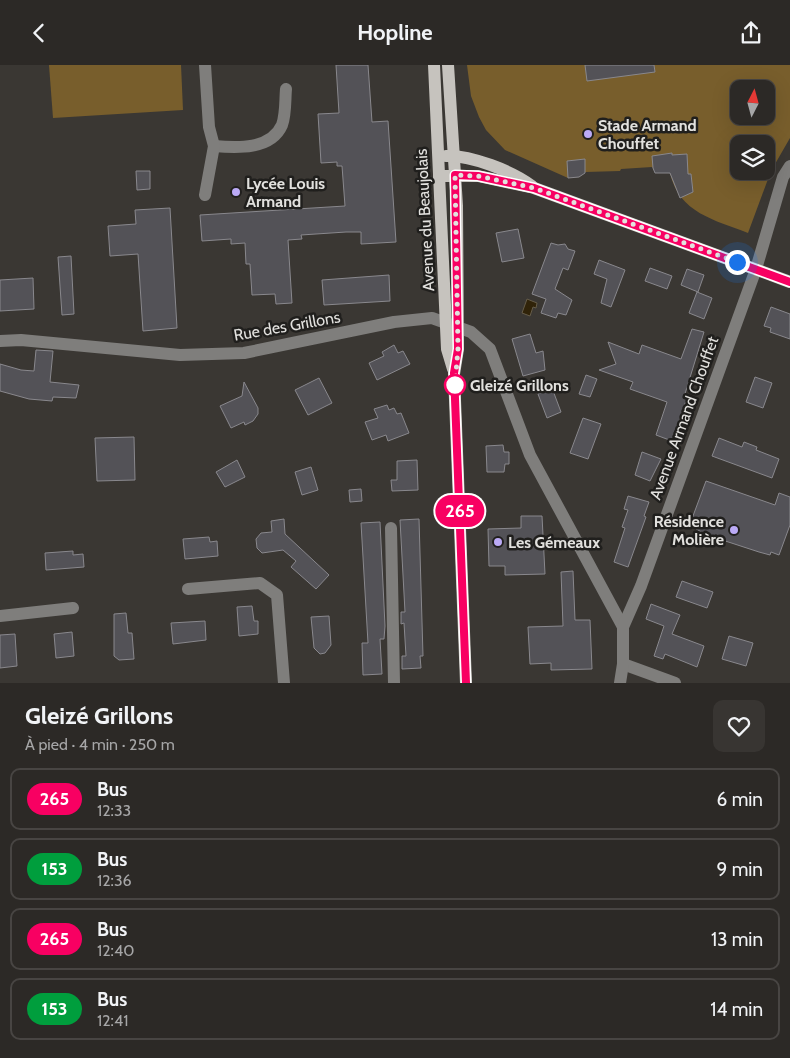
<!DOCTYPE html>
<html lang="fr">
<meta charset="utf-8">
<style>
:root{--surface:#2c2926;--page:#383532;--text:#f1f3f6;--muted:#a6a6a7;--line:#484543}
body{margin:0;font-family:Cabin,sans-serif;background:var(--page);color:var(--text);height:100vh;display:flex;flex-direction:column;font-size:19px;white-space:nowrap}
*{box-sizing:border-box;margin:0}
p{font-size:16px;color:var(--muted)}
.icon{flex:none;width:28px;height:28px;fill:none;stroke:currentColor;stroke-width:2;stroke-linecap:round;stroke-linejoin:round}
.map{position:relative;height:618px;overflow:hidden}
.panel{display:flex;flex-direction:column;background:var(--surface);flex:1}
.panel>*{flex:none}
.badge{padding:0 10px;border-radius:16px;font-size:18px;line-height:32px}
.needle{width:32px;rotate:6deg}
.buttons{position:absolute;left:730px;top:15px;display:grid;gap:10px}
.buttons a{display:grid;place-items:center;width:45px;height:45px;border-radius:10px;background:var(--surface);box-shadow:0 5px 20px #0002,0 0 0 1px var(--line);font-size:25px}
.you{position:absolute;width:25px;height:25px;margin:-12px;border:4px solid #fff;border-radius:50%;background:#1a73e8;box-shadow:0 0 0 8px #1a73e833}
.map>.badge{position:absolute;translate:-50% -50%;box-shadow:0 0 0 2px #fff}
.round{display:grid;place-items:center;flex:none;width:52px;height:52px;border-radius:10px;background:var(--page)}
.overview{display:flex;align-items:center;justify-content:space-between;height:85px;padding:0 25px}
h1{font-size:24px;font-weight:800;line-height:38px}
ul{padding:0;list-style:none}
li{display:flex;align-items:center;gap:15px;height:62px;margin:0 10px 8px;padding:0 15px;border:2px solid var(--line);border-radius:10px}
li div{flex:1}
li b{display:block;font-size:19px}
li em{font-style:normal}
li .badge{min-width:55px;font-weight:700;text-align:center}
header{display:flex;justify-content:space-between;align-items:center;height:65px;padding:0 25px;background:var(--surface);font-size:22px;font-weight:800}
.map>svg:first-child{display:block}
.green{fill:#785e2c;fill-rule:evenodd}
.water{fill:#302309;stroke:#655c49}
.building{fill:#535257;stroke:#89888d}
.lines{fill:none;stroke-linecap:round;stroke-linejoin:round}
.minor{stroke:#7f7e7c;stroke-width:12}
.major{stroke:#c6c3be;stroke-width:12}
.line-casing{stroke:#fff;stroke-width:11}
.line{stroke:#f80062;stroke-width:8}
.walk{stroke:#e2e1de;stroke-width:5;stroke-dasharray:0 9}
.poi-dot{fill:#bbaaf6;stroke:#201f1d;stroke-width:2}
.stop-dot{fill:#fff;stroke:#f80062;stroke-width:2.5}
.labels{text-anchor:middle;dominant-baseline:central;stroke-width:5;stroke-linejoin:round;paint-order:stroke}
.poi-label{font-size:16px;font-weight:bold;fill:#e2e1de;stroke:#201f1d;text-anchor:start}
.street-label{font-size:16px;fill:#e2e1de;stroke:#201f1d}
.stop-label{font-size:16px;font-weight:bold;fill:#e2e1de;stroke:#201f1d;text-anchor:start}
</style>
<header><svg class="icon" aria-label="back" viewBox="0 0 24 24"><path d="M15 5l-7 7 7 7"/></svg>Hopline<svg class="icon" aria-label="share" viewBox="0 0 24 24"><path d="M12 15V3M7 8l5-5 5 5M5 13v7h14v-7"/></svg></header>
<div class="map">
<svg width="790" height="618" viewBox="0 0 790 618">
<rect width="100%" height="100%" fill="#3a3733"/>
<g class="green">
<path d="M49,0H181L183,45L53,53Z"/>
<path d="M467,0H790V73L771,106L748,168C715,155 679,148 670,108H656L652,102L621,104L620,106L585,107L579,112L568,113L505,85L486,65L479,52L471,31ZM739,24H766V51H739ZM739,79H766V106H739Z"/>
</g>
<path class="water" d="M527,234L537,238L536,243L533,242L530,251L522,248Z"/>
<g class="building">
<path d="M336,0H368L372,57L388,56L396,177L361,179V167H346L301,170L302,174L288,175L292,238L276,239L275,229L252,230L250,199H246L245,178L231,179V174L202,176L200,150L345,141L342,101H337V97L321,98L318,49L339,48Z"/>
<path d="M585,0H654L655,7L587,16Z"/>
<path d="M672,88V90L687,89L688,109H691L693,127L680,133L670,108H655L653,103L652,91Z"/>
<path d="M585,94V108L579,112L568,113L567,96Z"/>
<path d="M136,106H150V124L137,125Z"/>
<path d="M170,143L177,263L143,266L138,189L110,191L108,161L136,159L135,145Z"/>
<path d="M518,164L524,193L502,197L496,168Z"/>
<path d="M551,178L558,180L565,179L568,184L575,186L568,205L563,203L555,224L572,235L566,250L558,248L556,253L541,248L546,234L532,229Z"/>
<path d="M71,191L74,249L62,250L58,192Z"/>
<path d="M599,195L625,205L611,242L601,238L607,214L594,209Z"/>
<path d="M650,203L672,211L667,224L645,216Z"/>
<path d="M687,204L704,210L698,227L681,220Z"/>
<path d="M389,210L390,236L324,240L322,215Z"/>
<path d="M33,213L34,244L0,246V215Z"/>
<path d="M697,227L712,233L704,254L689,248Z"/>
<path d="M771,242L790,249V274L770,267L771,263L764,261Z"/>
<path d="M692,264L704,267L684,332L687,333L672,376L656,370L667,337L630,324L633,317L599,305L616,299L608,277L639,289L642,280L681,294Z"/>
<path d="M530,269L536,288L543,286L545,305L523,311L512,274Z"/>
<path d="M394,280L398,288L403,286L410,299L377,315L369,298L384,291L382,287Z"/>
<path d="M36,285L53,286L50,317L79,320L76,333L53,332L52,336L29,334L0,326V299L21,305L34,306Z"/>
<path d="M586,310L597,314L590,332L579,329Z"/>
<path d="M755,312L772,318L763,343L746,337Z"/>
<path d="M319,313L332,338L308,350L295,325Z"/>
<path d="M244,317L258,343V349L253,356L245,360L244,357L231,363L220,341L242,331Z"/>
<path d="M552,323L561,347L547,353L538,329Z"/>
<path d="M387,340L389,345L394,343L397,349L401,348L409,368L388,376L386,370L372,375L365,357L378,353L374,344Z"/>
<path d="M583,353L601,359L588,394L570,388Z"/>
<path d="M134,372L135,415L97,416L95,373Z"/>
<path d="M719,373L742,382L744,377L757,382L756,385L779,394L772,413L712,391Z"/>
<path d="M503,380L504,387H509V399H505L504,407H487L486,381Z"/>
<path d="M642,387L661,394L650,416L635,410Z"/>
<path d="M237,395L245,412L225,422L216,407Z"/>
<path d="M417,395L418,425L392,426L391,415H397V396Z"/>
<path d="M311,402L318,425L302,430L295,407Z"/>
<path d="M706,416L775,440L779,428L790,432V460L779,490L771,487L770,490L759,487L707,470L696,464L697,461L690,459Z"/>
<path d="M361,424L362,436L350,437L349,425Z"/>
<path d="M628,431L649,437L644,451L646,452L628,502L614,497L625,463L622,462L628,445L624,444Z"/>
<path d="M521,451H542L545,509L505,510V501H489L488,464L521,463Z"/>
<path d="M284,454L285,469L329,510L316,524L291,502L296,496L283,485L262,488L257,483L256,474L261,468L272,467L271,456Z"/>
<path d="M419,454L423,591H420L421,603L402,604V591H406L404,558L401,559V547H405L400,455Z"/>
<path d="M380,457L385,561L384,574H380L382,609L363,610L362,578H368L361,458Z"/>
<path d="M209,472L210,477L217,476L218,491L185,494L183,474Z"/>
<path d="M73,486V490L83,489L84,502L46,505L45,488Z"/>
<path d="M573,506L575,555H590L592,604L551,605V598L530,599L528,562L563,561L561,507Z"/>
<path d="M682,516L713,527L707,543L676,532Z"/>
<path d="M651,539L680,550L672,569L704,581L697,602L665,589L663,594L654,591L664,561L646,554Z"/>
<path d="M252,541L254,556H258V569L239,571L237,542Z"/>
<path d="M126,548L128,568H132L134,594L119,595L114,591V549Z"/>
<path d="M329,551L331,580L325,588L320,589L314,583L311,552Z"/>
<path d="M205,556L206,575L173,579L171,558Z"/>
<path d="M72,567L74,591L56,593L54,569Z"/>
<path d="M15,569L17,601L0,603V570Z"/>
<path d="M729,571L753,578L746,601L722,594Z"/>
</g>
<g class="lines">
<g class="minor">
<path d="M214,81C237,83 271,85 282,60C286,49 285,35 286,24"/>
<path d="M205,130L214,81L209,62L205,0"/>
<path d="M0,276L21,275L180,290L244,288L394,257L432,253L471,267L490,284L530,390L623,562"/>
<path d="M391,463L394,618"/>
<path d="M188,524L260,518L277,530L284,618"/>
<path d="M0,551L73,543"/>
<path d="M623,599L675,618"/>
<path d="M620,618L623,599V562L641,521L756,204L783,112L790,101"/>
</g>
<g class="major">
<path d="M434,0L447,284L453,304"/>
<path d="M448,0L457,141L458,284L454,309L466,618"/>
<path d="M446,91C471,90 512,106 532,121"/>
<path d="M439,111H478L534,123L790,217"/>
</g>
</g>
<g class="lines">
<g class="line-casing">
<path id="line" d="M466,618L454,308L458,284L455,110L478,111L534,123L790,217"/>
</g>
<use href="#line" class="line"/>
<path class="walk" d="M455,320L458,284L455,110L478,111L534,123L737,197"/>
</g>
<g class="poi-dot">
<circle cx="588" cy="69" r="5"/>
<circle cx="236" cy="127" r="5"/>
<circle cx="734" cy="465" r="5"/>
<circle cx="498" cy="477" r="5"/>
</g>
<circle class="stop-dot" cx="455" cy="320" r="10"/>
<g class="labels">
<g class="poi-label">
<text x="598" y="60">Stade Armand<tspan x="598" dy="18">Chouffet</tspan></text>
<text x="246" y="118">Lycée Louis<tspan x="246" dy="18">Armand</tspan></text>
<text x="724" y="456" text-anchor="end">Résidence<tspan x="724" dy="18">Molière</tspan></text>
<text x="508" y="477">Les Gémeaux</text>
</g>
<g class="street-label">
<text transform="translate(425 155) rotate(-93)">Avenue du Beaujolais</text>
<text transform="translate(287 261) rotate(-10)">Rue des Grillons</text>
<text transform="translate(684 353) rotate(-70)">Avenue Armand Chouffet</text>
</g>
<g class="stop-label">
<text x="470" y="320">Gleizé Grillons</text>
</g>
</g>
</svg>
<div class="buttons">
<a><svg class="needle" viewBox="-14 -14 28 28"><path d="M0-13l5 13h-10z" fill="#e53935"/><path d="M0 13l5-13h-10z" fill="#a6a6a7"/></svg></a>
<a><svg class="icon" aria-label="layers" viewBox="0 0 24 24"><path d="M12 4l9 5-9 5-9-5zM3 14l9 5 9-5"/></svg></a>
</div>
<div class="you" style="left:737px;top:197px"></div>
<b class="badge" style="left:460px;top:446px;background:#f80062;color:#fff">265</b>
</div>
<section class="panel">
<div class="overview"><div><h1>Gleizé Grillons</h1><p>À pied · 4 min · 250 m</p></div><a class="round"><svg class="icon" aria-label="heart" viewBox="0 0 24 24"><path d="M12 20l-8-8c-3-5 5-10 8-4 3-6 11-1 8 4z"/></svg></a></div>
<ul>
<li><span class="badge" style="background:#f80062;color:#fff">265</span><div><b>Bus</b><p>12:33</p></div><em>6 min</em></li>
<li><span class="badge" style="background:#009e3d;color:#fff">153</span><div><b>Bus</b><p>12:36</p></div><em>9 min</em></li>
<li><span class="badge" style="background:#f80062;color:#fff">265</span><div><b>Bus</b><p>12:40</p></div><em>13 min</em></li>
<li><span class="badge" style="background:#009e3d;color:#fff">153</span><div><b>Bus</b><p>12:41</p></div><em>14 min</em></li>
</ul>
</section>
